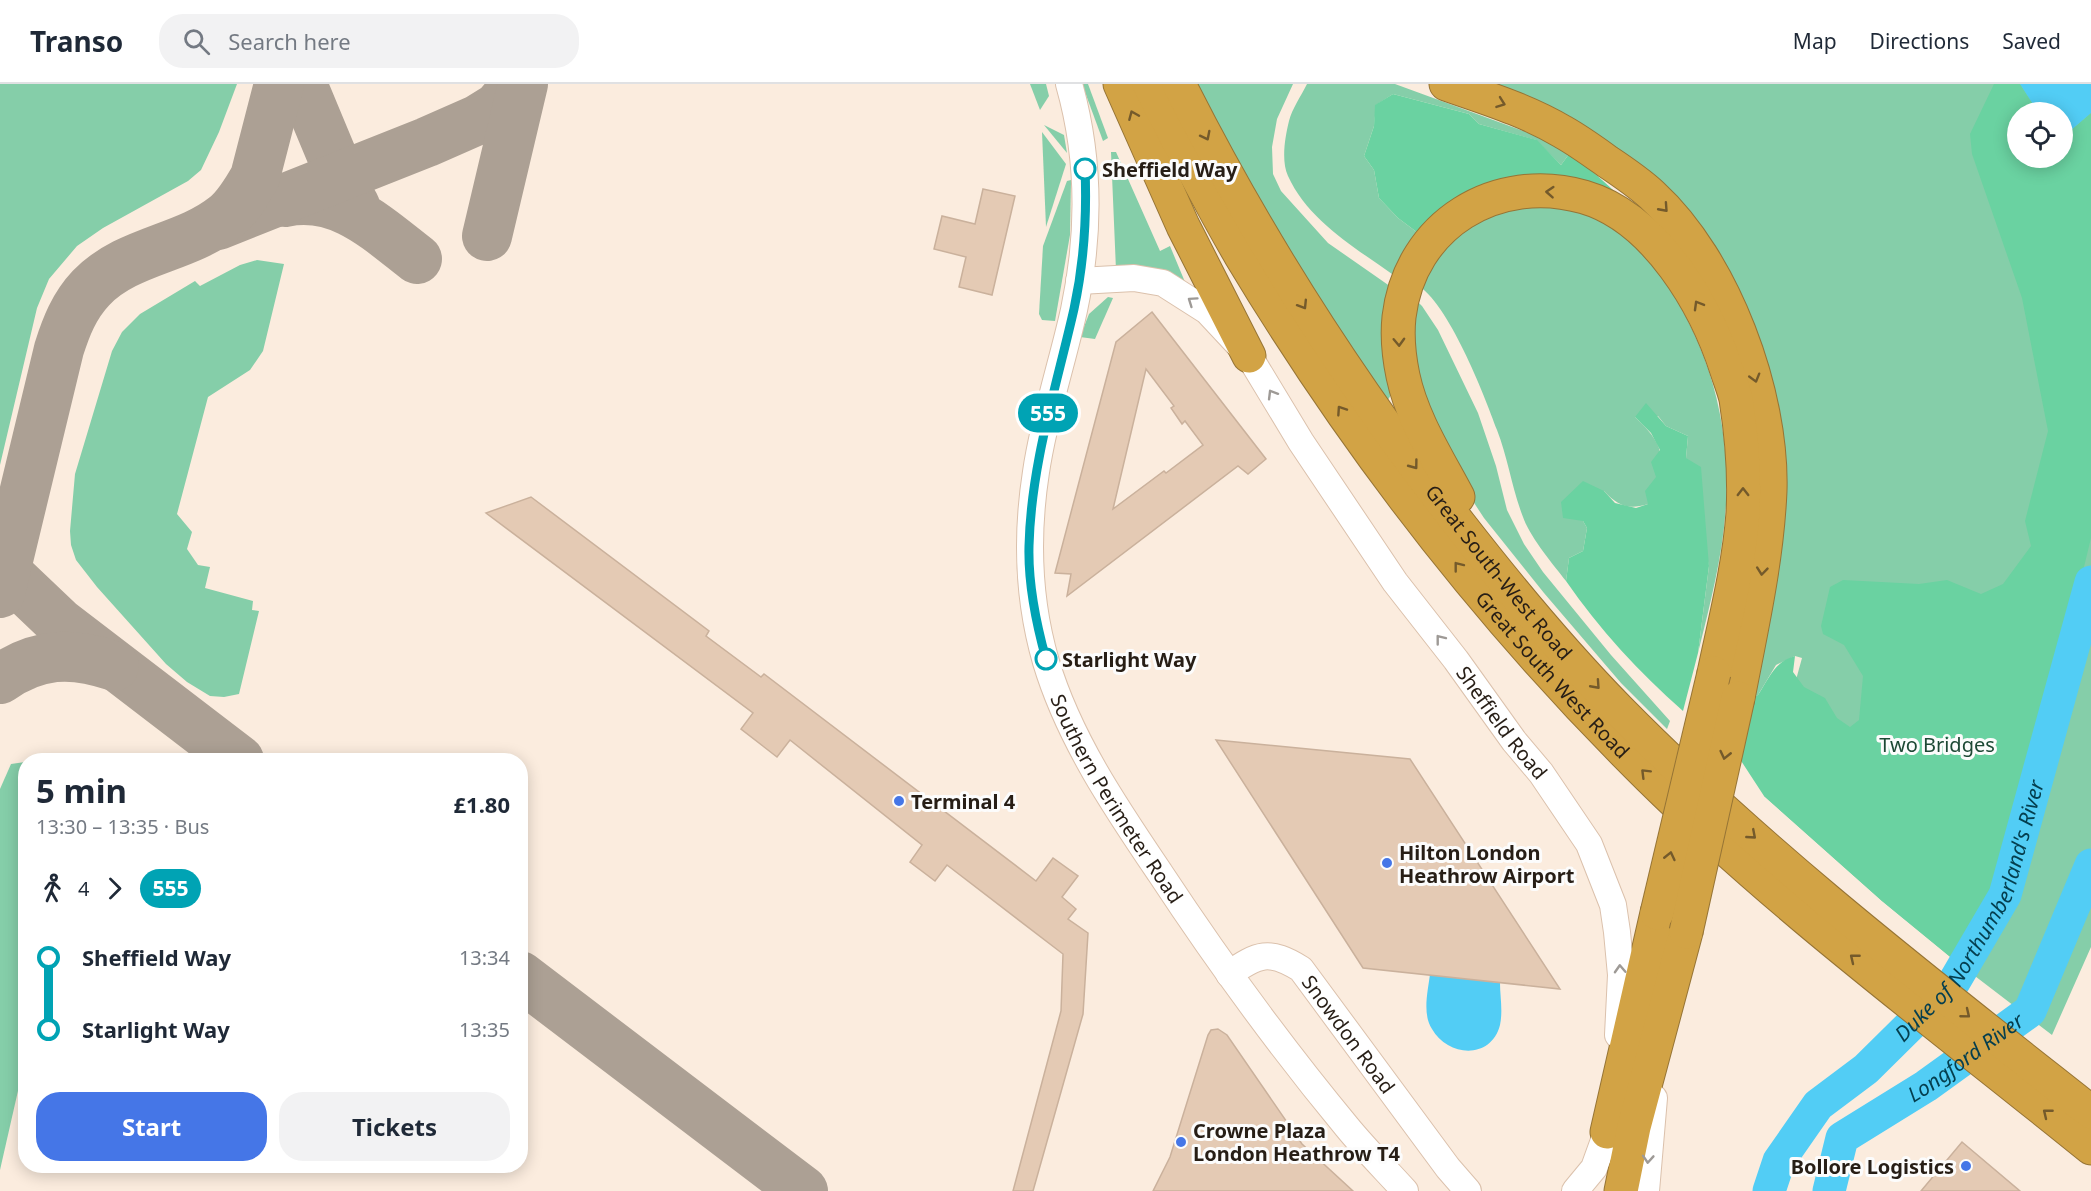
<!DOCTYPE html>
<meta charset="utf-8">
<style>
:root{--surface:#fff;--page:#f2f2f3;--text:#1f2937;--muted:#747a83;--line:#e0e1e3;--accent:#4576e7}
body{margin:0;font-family:"Noto Sans",sans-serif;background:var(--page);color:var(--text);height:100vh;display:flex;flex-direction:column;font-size:22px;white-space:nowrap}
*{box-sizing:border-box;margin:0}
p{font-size:20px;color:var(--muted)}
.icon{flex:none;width:33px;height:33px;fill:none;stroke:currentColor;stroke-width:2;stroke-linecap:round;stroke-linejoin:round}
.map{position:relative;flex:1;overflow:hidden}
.details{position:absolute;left:18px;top:669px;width:510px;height:420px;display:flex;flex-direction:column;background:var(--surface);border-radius:24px;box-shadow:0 3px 15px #0003}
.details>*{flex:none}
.badge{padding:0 12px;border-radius:20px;font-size:21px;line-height:39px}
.tools{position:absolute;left:2007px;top:18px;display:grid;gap:12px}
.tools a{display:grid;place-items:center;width:66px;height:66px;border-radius:50%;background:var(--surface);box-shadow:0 3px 15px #0003;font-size:30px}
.map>.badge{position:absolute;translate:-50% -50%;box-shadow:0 0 0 3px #fff}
.legs{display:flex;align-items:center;gap:9px;height:66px;padding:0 18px;font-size:20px}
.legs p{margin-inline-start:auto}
.headline{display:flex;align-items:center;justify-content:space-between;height:102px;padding:0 18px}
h1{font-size:33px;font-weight:700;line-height:45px}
.cta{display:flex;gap:12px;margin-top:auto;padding:12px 18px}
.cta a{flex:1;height:69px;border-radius:24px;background:var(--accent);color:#fff;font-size:24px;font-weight:700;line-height:69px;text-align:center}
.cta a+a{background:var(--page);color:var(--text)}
ul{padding:0 18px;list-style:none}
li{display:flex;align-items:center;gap:21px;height:72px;font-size:22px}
li i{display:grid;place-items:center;width:9px;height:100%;margin:0 8px;background:currentColor}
li i::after{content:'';width:15px;height:15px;margin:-8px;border:4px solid;border-radius:50%;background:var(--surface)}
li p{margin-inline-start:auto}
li:first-child i{background:linear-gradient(#0000 50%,currentColor 0)}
li:last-child i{background:linear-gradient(currentColor 50%,#0000 0)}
header{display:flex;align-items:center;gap:36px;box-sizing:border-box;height:84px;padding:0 30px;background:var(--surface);border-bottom:2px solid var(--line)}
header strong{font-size:28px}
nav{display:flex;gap:33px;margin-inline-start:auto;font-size:21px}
.search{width:420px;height:54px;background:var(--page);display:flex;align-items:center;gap:15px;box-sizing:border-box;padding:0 21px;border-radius:24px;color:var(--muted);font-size:22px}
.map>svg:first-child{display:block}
.green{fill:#85cea9;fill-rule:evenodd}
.forest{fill:#6ad2a1}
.water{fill:#52cdf5}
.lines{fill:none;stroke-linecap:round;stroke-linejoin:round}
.river{stroke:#52cdf5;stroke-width:33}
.taxiway{stroke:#aca094;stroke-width:50}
.building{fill:#e4cab4;stroke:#cab19c;stroke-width:1.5;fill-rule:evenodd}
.minor-casing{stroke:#dbc1ac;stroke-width:28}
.highway-casing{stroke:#967435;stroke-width:35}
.minor{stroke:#fff;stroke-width:26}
.highway{stroke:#d2a345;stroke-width:33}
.highway-bridge-casing{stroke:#967435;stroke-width:35;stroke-linecap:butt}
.highway-bridge{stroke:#d2a345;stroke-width:33}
.oneway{stroke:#745a2b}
.oneway2{stroke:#9e9a96}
.line-1-casing{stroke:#fff;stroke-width:14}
.line-1{stroke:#00a3b4;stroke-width:9}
.stop-1-dot{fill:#fff;stroke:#00a3b4;stroke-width:3}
.poi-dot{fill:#4576e7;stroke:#fcfcfc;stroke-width:2}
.labels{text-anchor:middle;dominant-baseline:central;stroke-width:6;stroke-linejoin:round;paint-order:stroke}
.stop-label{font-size:20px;font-weight:bold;fill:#271e16;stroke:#fcfcfc;text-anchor:start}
.street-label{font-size:20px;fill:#271e16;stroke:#fcfcfc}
.park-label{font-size:20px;fill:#1d4935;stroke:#fcfcfc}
.poi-label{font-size:20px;font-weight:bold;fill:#271e16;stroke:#fcfcfc;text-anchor:start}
.water-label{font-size:21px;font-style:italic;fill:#043e4e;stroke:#fcfcfc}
</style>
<header>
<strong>Transo</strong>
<div class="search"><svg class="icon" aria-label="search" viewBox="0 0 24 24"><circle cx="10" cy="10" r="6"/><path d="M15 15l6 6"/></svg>Search here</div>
<nav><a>Map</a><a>Directions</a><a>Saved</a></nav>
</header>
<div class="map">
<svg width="2091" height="1107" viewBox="0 0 2091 1107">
<rect width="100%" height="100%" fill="#fbecde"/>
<g class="green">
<path d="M0,0H237L219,48L201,86L188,97L103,144L77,162L49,195L37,224L0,381Z"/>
<path d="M1030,0H1046L1049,12L1040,26Z"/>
<path d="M1082,0H1088L1108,54L1103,57Z"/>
<path d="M1187,0H1293L1277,35L1272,63L1273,90L1281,107L1328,159L1394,205V306L1386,319H1381Z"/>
<path d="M1307,0H1395L1537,52L1569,70L1561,81L1536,56L1479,40L1469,30L1393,10L1376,21L1374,42L1364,72L1374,86L1379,114L1398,134L1422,152L1397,191L1392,190C1354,163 1308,136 1288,92C1281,77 1285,53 1289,37C1292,25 1301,12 1307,0Z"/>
<path d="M1460,0H2091V863L2052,951L1954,876L1882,817L1764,712L1802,574L1795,572L1776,581L1758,611L1755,612L1765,501L1673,126ZM2018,28H2062V74H2018Z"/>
<path d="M1044,41L1064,51L1067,69Z"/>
<path d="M1042,48L1066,80L1046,143Z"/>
<path d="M1111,68H1116L1160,167L1170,162L1190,210L1116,186Z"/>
<path d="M1071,96L1070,151L1055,237L1042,236L1039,230L1043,162L1067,97Z"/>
<path d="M1555,120C1570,125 1588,130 1602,137C1623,148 1641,167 1656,186C1707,253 1731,337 1726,421C1723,471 1710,521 1698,569L1709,482L1686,374L1688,352L1666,342L1658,332L1635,333C1644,342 1654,351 1659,364C1663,377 1652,407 1648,420C1628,426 1618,422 1604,407L1583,437L1587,444L1583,467L1569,474L1566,497C1553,480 1530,453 1523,433C1512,405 1508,374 1497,346C1484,310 1448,218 1416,200L1443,159L1495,126Z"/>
<path d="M257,176L284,180L263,267L250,286L208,313L177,430L192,448L187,465L198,481L210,483L205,504L253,517L252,526L259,527L239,610L224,613L210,612L187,598L166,580L97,503L76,476L71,461L70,447L75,390L112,267L122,248L140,230L195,197L200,202L240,181Z"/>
<path d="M1411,211L1422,222L1438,246L1478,329L1496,382L1507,426L1524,460L1543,488L1611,571L1670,637L1667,645L1621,599L1544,509L1484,434L1434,358L1420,330Z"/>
<path d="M1108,213L1113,214L1095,255L1080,253L1089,230Z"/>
<path d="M25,678V976L0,1086V705L11,680Z"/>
</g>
<g class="forest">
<path d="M1994,0H2020L2038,28H2018V74H2062L2063,45L2070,47L2091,29V454L2025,727L1997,802L1954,876L1882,817L1764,712L1734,666L1755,612L1758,611C1769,594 1775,577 1795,572L1793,588L1804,603L1825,614L1837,634L1850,643L1859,636L1863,592L1844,561L1823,550L1821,542L1830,503L1843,496L1919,500L1947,496L1981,510L2003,500L2031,462L2025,437L2048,347L2022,214L1972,70L1970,50Z"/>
<path d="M1393,10L1469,30L1479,40L1537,56L1561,81L1569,70L1592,87L1652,141L1573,104L1422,152L1398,134L1379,114L1374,86L1364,72L1374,42L1375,21Z"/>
<path d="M1646,319L1666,342L1688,352L1686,374L1701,383L1709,482L1698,569L1683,627C1639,588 1599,545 1566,497L1569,474L1583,467L1587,444L1583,437L1563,434L1561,418L1583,397L1604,407L1615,419L1636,424L1648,420L1645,407L1656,393L1651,378L1660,366L1651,349L1635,333Z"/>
</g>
<g class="water">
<path d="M2020,0H2091V29L2070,47L2063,45L2062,28H2038Z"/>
<path d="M1430,890L1500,899C1500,912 1503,927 1500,941C1491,976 1448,973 1432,945C1422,930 1428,907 1430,890Z"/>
</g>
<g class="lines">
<g class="river">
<path id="s1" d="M1769,1107L1779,1077L1818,1021L1866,985L1954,898L2005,811L2091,498"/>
<path id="s2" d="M1829,1107L1842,1054L1926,1002L2030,927L2091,781"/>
</g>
<g class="taxiway">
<path d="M302,0L347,108L355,122"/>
<path d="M285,118C339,107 377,144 417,175"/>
<path d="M218,141L427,58L477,36L498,23L517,0"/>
<path d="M487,152L523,0"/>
<path d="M0,482L60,539L239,676"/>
<path d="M0,509L59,265C66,243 74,222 91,204C127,166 185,165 225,133C238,123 247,107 255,93L279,0"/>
<path d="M0,595C37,569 71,567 114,582"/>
<path d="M520,892L803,1107"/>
</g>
</g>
<g class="building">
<path d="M983,105L1015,112L992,211L959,203L966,173L934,165L942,132L975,140Z"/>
<path d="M1152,228L1266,375L1248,390L1238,382L1067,512L1071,490L1055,489L1116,258ZM1146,285L1174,322L1171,324L1182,340L1185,337L1203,361L1166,389L1164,387L1113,425Z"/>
<path d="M531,413L709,547L706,552L761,593L764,590L1036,797L1053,774L1078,792L1062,813L1076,825L1068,835L1088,849L1083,930L1033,1107H1013L1061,927L1063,870L947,781L935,797L910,778L922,761L790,656L777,673L741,645L753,629L486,429Z"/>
<path d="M1216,656L1410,675L1560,905L1363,884Z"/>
<path d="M1218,945L1227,951L1302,1060L1353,1107H1153L1170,1073L1208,951L1211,946Z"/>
<path d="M1962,1058L2020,1107H1921Z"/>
</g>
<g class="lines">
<g class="minor-casing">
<g id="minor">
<path id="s3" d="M1069,0C1090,74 1090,151 1074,226C1062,280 1044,333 1036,388C1026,452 1028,516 1046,578C1069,655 1116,724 1160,789C1218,877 1280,962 1347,1043C1365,1065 1386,1086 1405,1107"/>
<path id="s4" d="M1079,197L1134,194L1163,199L1207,227L1249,272L1301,358L1395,498L1456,576L1514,657L1541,689L1589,760L1613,821L1617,848L1621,891L1618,951"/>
<path id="s5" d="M1229,890C1258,870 1269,865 1301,885L1448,1084L1468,1107"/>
<path d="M1575,1107L1594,1084L1607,1048L1609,1029"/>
<path d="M1646,1107L1654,1014"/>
</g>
</g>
<g class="highway-casing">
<g id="highway">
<path d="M1120,0L1183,142L1249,272"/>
<path id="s6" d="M1149,0C1179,58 1208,116 1241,172C1355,362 1492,538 1649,693C1786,828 1942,943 2091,1064"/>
<path id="s7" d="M1179,0C1258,157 1352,303 1460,441C1509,504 1562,568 1619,626C1764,773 1929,900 2091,1028"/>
<path d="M1446,0C1486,14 1526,26 1563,48C1579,57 1594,68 1608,78C1623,88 1639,99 1652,111C1724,177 1773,310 1770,407C1767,477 1751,546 1738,614"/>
<path d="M1458,413C1438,375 1412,335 1403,292C1399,273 1397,252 1399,233C1410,140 1497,88 1584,113C1656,134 1706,221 1727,287C1730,296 1734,306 1736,315C1742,353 1745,391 1743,429C1739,483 1725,537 1714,589"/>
<path d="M1607,1048L1657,829"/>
<path d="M1621,1107L1634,1043L1686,848"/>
</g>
</g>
<use href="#minor" class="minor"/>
<use href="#highway" class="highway"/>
<g class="highway-bridge-casing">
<g id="highway-bridge">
<path d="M1657,829L1714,589"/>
<path d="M1686,848L1738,614"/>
</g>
</g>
<use href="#highway-bridge" class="highway-bridge"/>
</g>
<defs><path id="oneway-chevron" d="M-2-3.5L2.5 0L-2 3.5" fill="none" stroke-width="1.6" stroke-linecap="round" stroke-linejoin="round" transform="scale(1.5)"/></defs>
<g class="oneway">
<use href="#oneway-chevron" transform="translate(1501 19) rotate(20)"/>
<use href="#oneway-chevron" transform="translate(1133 31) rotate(-113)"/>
<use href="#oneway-chevron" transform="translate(1206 52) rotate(63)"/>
<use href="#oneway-chevron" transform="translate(1550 108) rotate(-176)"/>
<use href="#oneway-chevron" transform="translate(1664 124) rotate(48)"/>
<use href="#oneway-chevron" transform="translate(1303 221) rotate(58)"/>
<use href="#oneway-chevron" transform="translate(1698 221) rotate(-120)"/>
<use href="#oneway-chevron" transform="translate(1399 258) rotate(88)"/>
<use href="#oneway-chevron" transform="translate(1755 294) rotate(74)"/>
<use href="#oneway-chevron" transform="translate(1341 326) rotate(-124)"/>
<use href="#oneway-chevron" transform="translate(1414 381) rotate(53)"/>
<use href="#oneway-chevron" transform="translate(1743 408) rotate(-90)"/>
<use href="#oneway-chevron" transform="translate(1458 482) rotate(-128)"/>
<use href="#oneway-chevron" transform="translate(1762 487) rotate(96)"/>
<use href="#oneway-chevron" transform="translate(1596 601) rotate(48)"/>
<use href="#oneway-chevron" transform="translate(1725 671) rotate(103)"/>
<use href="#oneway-chevron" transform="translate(1645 689) rotate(-135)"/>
<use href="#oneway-chevron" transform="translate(1752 751) rotate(41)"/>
<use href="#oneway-chevron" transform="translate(1670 772) rotate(-77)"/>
<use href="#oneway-chevron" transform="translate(1854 874) rotate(-141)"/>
<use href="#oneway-chevron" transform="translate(1966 930) rotate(39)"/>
<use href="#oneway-chevron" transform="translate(2047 1029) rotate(-141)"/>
</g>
<g class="oneway2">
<use href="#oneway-chevron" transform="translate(1192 217) rotate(-145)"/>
<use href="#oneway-chevron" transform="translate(1272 310) rotate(-121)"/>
<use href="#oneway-chevron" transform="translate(1440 555) rotate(-128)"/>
<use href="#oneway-chevron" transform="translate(1620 885) rotate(-93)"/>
<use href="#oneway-chevron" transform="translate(1648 1075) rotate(94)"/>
</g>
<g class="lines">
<g class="line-1-casing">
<path id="line-1" d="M1046,575C1036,539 1028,500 1029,462C1031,381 1056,304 1074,225C1084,179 1087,132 1085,85"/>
</g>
<use href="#line-1" class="line-1"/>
</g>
<g class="stop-1-dot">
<circle cx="1085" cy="85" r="10"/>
<circle cx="1046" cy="575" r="10"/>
</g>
<g class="poi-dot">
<circle cx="899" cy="717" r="6"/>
<circle cx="1387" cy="779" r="6"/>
<circle cx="1181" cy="1058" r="6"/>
<circle cx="1966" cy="1082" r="6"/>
</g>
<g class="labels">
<g class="stop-label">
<text x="1102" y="85">Sheffield Way</text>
<text x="1062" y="575">Starlight Way</text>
</g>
<g class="street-label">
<text stroke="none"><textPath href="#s7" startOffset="585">Great South-West Road</textPath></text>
<text stroke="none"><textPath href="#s6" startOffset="718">Great South West Road</textPath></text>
<text stroke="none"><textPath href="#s4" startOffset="644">Sheffield Road</textPath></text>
<text stroke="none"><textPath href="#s3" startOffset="741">Southern Perimeter Road</textPath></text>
<text stroke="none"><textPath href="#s5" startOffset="160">Snowdon Road</textPath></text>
</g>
<g class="park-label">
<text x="1937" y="660">Two Bridges</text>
</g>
<g class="poi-label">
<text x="911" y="717">Terminal 4</text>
<text x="1399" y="768">Hilton London<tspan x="1399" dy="23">Heathrow Airport</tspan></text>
<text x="1193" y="1046">Crowne Plaza<tspan x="1193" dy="23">London Heathrow T4</tspan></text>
<text x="1954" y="1082" text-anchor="end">Bollore Logistics</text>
</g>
<g class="water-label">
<text stroke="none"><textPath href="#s1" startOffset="354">Duke of Northumberland's River</textPath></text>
<text stroke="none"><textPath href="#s2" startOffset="202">Longford River</textPath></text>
</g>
</g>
</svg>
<div class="tools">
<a><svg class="icon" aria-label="locate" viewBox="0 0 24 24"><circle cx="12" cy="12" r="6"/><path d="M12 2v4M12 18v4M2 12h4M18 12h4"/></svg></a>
</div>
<b class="badge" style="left:1048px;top:329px;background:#00a3b4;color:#fff">555</b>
<section class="details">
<div class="headline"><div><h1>5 min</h1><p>13:30 – 13:35 · Bus</p></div><b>£1.80</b></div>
<div class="legs"><svg class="icon" aria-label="walk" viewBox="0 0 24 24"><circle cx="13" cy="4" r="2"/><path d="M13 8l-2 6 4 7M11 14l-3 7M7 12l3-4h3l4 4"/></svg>4<svg class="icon" aria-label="forward" viewBox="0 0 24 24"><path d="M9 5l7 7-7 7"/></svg><b class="badge" style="background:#00a3b4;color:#fff">555</b></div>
<ul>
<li><i style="color:#00a3b4"></i><b>Sheffield Way</b><p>13:34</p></li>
<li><i style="color:#00a3b4"></i><b>Starlight Way</b><p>13:35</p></li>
</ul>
<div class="cta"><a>Start</a><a>Tickets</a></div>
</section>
</div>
